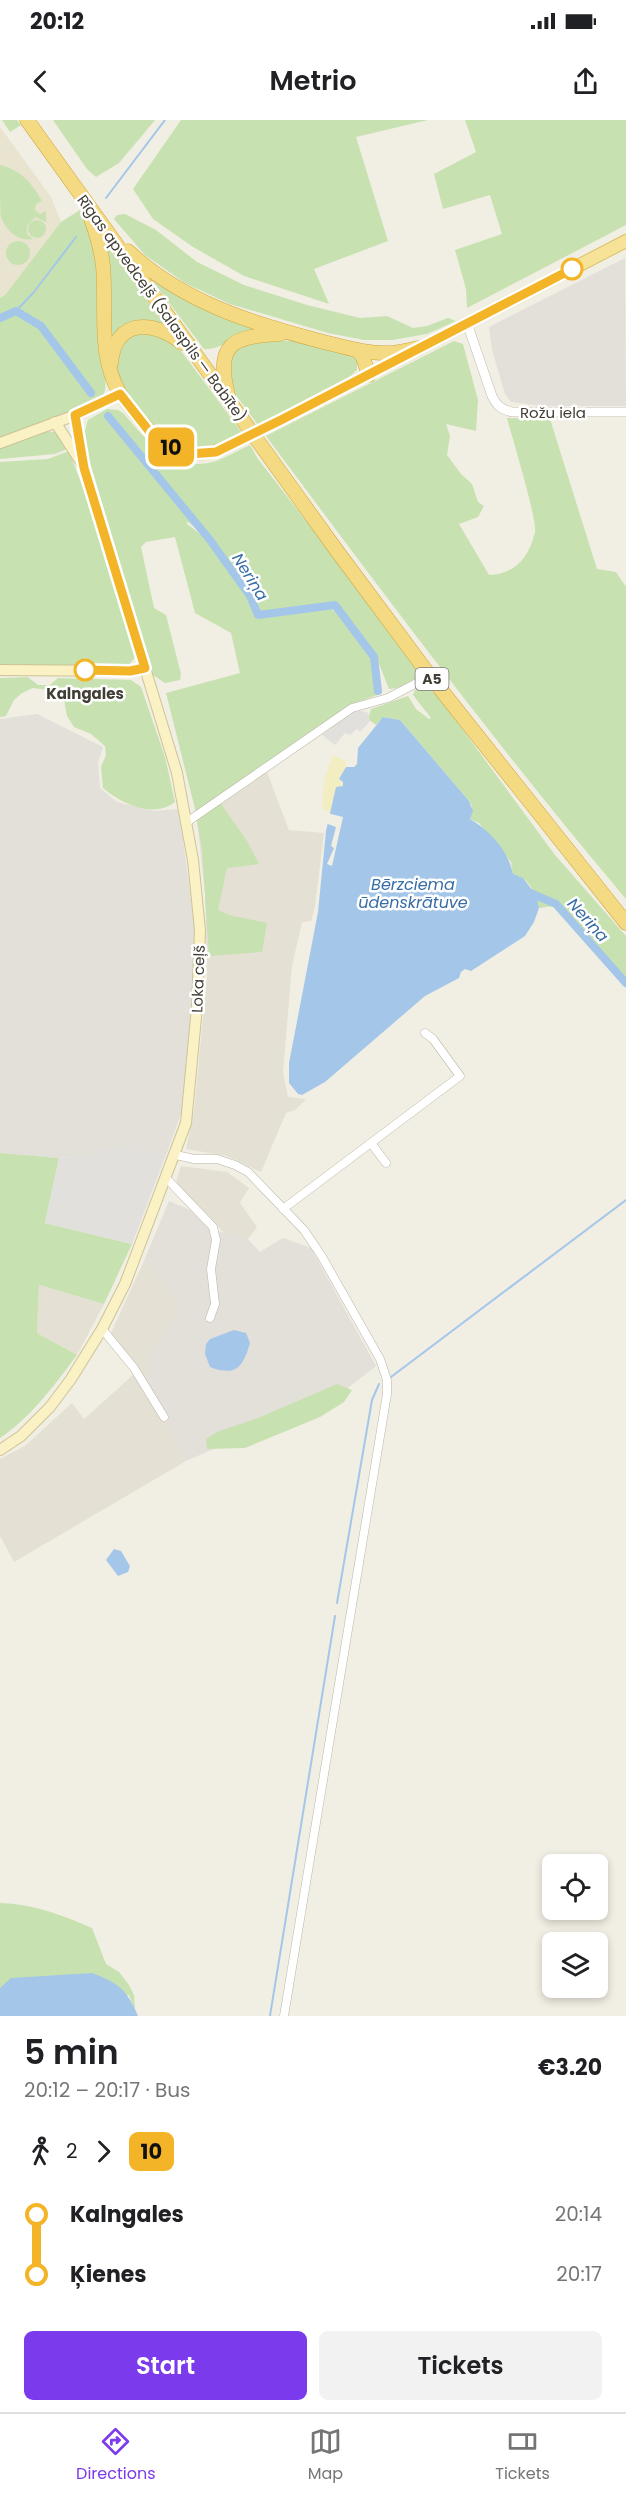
<!DOCTYPE html>
<meta charset="utf-8">
<style>
:root{--surface:#fff;--page:#f2f2f2;--text:#202124;--muted:#757577;--line:#e0e0e0;--accent:#7c3aed}
body{margin:0;font-family:Poppins,sans-serif;background:var(--page);color:var(--text);height:100vh;display:flex;flex-direction:column;font-size:22px;white-space:nowrap}
*{box-sizing:border-box;margin:0}
p{font-size:20px;color:var(--muted)}
.icon{flex:none;width:33px;height:33px;fill:none;stroke:currentColor;stroke-width:2;stroke-linecap:round;stroke-linejoin:round}
.map{position:relative;height:1896px;overflow:hidden}
.sheet{display:flex;flex-direction:column;background:var(--surface);flex:1}
.sheet>*{flex:none}
.badge{padding:0 12px;border-radius:9px;font-size:21px;line-height:39px}
.tools{position:absolute;left:542px;top:1734px;display:grid;gap:12px}
.tools a{display:grid;place-items:center;width:66px;height:66px;border-radius:9px;background:var(--surface);box-shadow:0 3px 9px #0003;font-size:30px}
.map>.badge{position:absolute;translate:-50% -50%;box-shadow:0 0 0 3px #fff}
.legs{display:flex;align-items:center;gap:9px;height:66px;padding:0 24px;font-size:20px}
.legs p{margin-inline-start:auto}
.head{display:flex;align-items:center;justify-content:space-between;height:102px;padding:0 24px}
h1{font-size:33px;font-weight:600;line-height:45px}
.cta{display:flex;gap:12px;margin-top:auto;padding:12px 24px}
.cta a{flex:1;height:69px;border-radius:9px;background:var(--accent);color:#fff;font-size:24px;font-weight:600;line-height:69px;text-align:center}
.cta a+a{background:var(--page);color:var(--text)}
ul{padding:0 24px;list-style:none}
li{display:flex;align-items:center;gap:21px;height:60px;font-size:22px}
li i{display:grid;place-items:center;width:9px;height:100%;margin:0 8px;background:currentColor}
li i::after{content:'';width:15px;height:15px;margin:-8px;border:4px solid;border-radius:50%;background:var(--surface)}
li p{margin-inline-start:auto}
li:first-child i{background:linear-gradient(#0000 50%,currentColor 0)}
li:last-child i{background:linear-gradient(currentColor 50%,#0000 0)}
.status{display:flex;justify-content:space-between;align-items:center;height:42px;padding:0 30px;background:var(--surface);direction:ltr}
.status svg{height:16px;fill:currentColor}
header{display:flex;justify-content:space-between;align-items:center;height:78px;padding:0 24px;background:var(--surface);font-size:27px;font-weight:600}
.menu{display:flex;justify-content:space-around;align-items:center;height:84px;border-top:2px solid var(--line);background:var(--surface);font-size:16px;color:var(--muted)}
.menu a{display:grid;justify-items:center;gap:3px}
.menu .on{color:var(--accent)}
.map>svg:first-child{display:block}
.residential{fill:#e4e0d3}
.industrial{fill:#e3dfd9}
.education{fill:#e9e4cf}
.green{fill:#c7e2b0}
.sand{fill:#f3edc2}
.parking{fill:#e2e0dc}
.water{fill:#a4c7e9}
.pier{fill:#f1eee4}
.lines{fill:none;stroke-linecap:round;stroke-linejoin:round}
.stream{stroke:#a4c7e9;stroke-width:2}
.canal{stroke:#a4c7e9;stroke-width:8}
.minor-casing{stroke:#bbb6a8;stroke-width:9}
.tertiary-casing{stroke:#bbb6a8;stroke-width:10}
.secondary-casing{stroke:#cdc397;stroke-width:12}
.primary-casing{stroke:#d9c16a;stroke-width:14}
.trunk-casing{stroke:#d0a73f;stroke-width:15}
.minor{stroke:#fff;stroke-width:8}
.tertiary{stroke:#fff;stroke-width:9}
.secondary{stroke:#faf1c5;stroke-width:10}
.primary{stroke:#f6e398;stroke-width:12}
.trunk{stroke:#f4da83;stroke-width:14}
.primary-bridge-casing{stroke:#d9c16a;stroke-width:14;stroke-linecap:butt}
.primary-bridge{stroke:#f6e398;stroke-width:12}
.line-1-casing{stroke:#fff;stroke-width:14}
.line-1{stroke:#f4b427;stroke-width:9}
.stop-1-dot{fill:#fff;stroke:#f4b427;stroke-width:3}
.labels{text-anchor:middle;dominant-baseline:central;stroke-width:5;stroke-linejoin:round;paint-order:stroke}
.shield{fill:#fff;stroke:#7b7872;stroke-width:1.5}
.shield-label{font-size:14px;font-weight:bold;fill:#423e35}
.street-label{font-size:15px;fill:#423e35;stroke:#fff}
.stop-label{font-size:15px;font-weight:bold;fill:#423e35;stroke:#fff}
.water-label{font-size:16px;font-style:italic;fill:#376da5;stroke:#fff}
</style>
<div class="status"><b>20:12</b><svg viewBox="0 0 49 12"><path d="M0 12V9h3v3zM5 12V6h3v6zM10 12V3h3v9zM15 12V0h3v12zM26 1h20v11H26zM47 4h2v5h-2z"/></svg></div>
<header><svg class="icon" aria-label="back" viewBox="0 0 24 24"><path d="M15 5l-7 7 7 7"/></svg>Metrio<svg class="icon" aria-label="share" viewBox="0 0 24 24"><path d="M12 15V3M7 8l5-5 5 5M5 13v7h14v-7"/></svg></header>
<div class="map">
<svg width="626" height="1896" viewBox="0 0 626 1896">
<rect width="100%" height="100%" fill="#f1eee4"/>
<g class="residential">
<path d="M267,652L289,710L324,713L315,786L311,801L302,802L292,846L283,952L288,977L306,979L295,990L286,993L261,1052L227,1036L186,1029L194,991L207,856L205,774L197,700Z"/>
<path d="M181,1046L227,1052L249,1068L240,1083L257,1107L248,1119L224,1113L210,1097L182,1072L176,1062Z"/>
<path d="M144,1141L179,1182L176,1196L149,1233V1250L145,1261L186,1341L14,1442L0,1416V1339L25,1326L72,1283L84,1299L133,1255L144,1260L111,1213Z"/>
<path d="M39,1165L104,1184L77,1235L37,1213Z"/>
</g>
<g class="industrial">
<path d="M625,138L626,286H543L511,282L505,274L492,230L489,207Z"/>
<path d="M37,594L103,627L98,643L100,668L117,682L153,691L179,689L196,817L184,986L166,1035L111,1027L88,1036L59,1038L0,1033V599Z"/>
<path d="M169,1081L190,1090L210,1109L248,1119L260,1132L283,1118L311,1128L376,1246L340,1274L186,1341L145,1261L149,1250V1233L176,1196L179,1182L144,1141Z"/>
</g>
<path class="education" d="M0,7L51,77L61,102L5,175L0,178Z"/>
<g class="green">
<path d="M2,0H17L21,5L10,12Z"/>
<path d="M53,0H155L119,43L96,57L87,49Z"/>
<path d="M181,0H428L356,17L388,121L314,149L329,184L244,156L193,127L153,99L133,69Z"/>
<path d="M465,0H626V105L467,188L466,169L455,130L502,114L490,75L443,89L434,54L476,32Z"/>
<path d="M0,45C21,50 32,63 42,81L36,84L35,90L40,94L46,91V102L35,97L27,106V114L33,119C19,122 6,111 1,97C0,86 0,58 0,45Z"/>
<path d="M80,90C106,135 97,187 102,237C103,249 108,262 104,274L94,283L0,319V178L5,175L61,102Z"/>
<path d="M125,94L156,110L197,142L244,165L307,185L360,198L387,196L413,208L427,206L448,198L456,201L427,214L392,220H364L328,213L230,184L185,163L145,135L114,99L117,95Z"/>
<circle cx="37" cy="109" r="9"/>
<circle cx="18" cy="133" r="12"/>
<path d="M103,121L111,131L165,205L150,202L108,220Z"/>
<path d="M148,155L260,210C236,211 224,231 204,229Z"/>
<path d="M149,211L176,224L242,313C226,320 212,330 195,328C182,327 171,322 161,314C145,301 106,254 116,232C122,218 136,214 149,211Z"/>
<path d="M265,219L304,222L352,235L357,240V250L347,259L258,305L233,271L228,251L230,238L241,224Z"/>
<path d="M454,221L463,224L478,280L476,311L446,304L450,316L447,335L461,354L472,364L478,382L484,386L478,397L459,404L489,455C515,454 529,438 535,412C537,398 512,317 507,298L550,299L597,449L616,452L626,467V779C500,630 383,473 266,316Z"/>
<path d="M107,289L118,290L123,293C147,321 174,354 216,341C227,337 239,330 250,325L258,339L423,551L422,556L400,568L389,569L376,536L336,484L259,492L251,476L212,421L188,402L186,403L209,421L228,450L249,476L257,496L329,488L338,493L373,539L374,565L377,575L353,584L217,678L247,721L259,744L227,748L218,790L229,795L267,803L262,832L209,836L202,730L195,689L166,573L240,553L231,513L195,493L175,417L146,422L141,427L154,488L166,495L181,554L180,560L165,563L153,555L88,336L84,314L88,300Z"/>
<path d="M43,311L55,312L67,329L55,334L0,339V329Z"/>
<path d="M69,331L96,402L135,529V538L126,547L0,546V342L48,339Z"/>
<path d="M28,557L38,565H50L58,558L131,560L141,567L165,637L175,682C153,699 122,684 103,668L101,647L106,635L105,626L91,614L74,607L67,596L64,580L55,571L33,568L22,573L14,580L6,596L0,597V558Z"/>
<path d="M424,566L438,576L555,735L626,816V867L554,786L539,788C536,778 532,763 522,758C519,756 516,756 513,754L511,742L479,703L470,699L472,686L469,681L400,600L384,597L376,605L368,599L371,589L408,576L416,589L429,599L431,598L413,575L415,570Z"/>
<path d="M0,1033L59,1038L45,1103L132,1124L104,1184L39,1165L37,1213L77,1235C54,1266 31,1297 0,1318Z"/>
<path d="M337,1264L352,1270L344,1282L320,1297L245,1328L207,1329L206,1319L217,1312L258,1298Z"/>
<path d="M0,1783C34,1784 62,1795 92,1808L106,1844L119,1852L129,1865L134,1875L135,1890L129,1875L0,1868Z"/>
</g>
<path class="sand" d="M333,635L346,641V647L339,658L343,666L336,668L330,693L322,689L324,660Z"/>
<g class="parking">
<path d="M356,589L368,593L370,601L360,612L357,609L350,615L345,613L335,625L322,615Z"/>
<path d="M111,1027L166,1035L132,1124L45,1103L59,1038L87,1036Z"/>
</g>
<g class="water">
<path d="M383,597L400,600L469,681L473,691L470,699C490,711 508,730 513,754L523,758L536,775L539,788L534,802L525,816L471,851L465,849L461,852L459,858L425,876L325,962L302,975L298,974L289,963V943L318,792L326,711L336,667L343,666V662L339,659L346,647H354L357,644L358,628Z"/>
<path d="M234,1210L246,1213L250,1223C243,1247 236,1257 210,1247L205,1234L206,1224L210,1219Z"/>
<path d="M114,1429L121,1431L130,1446L128,1452L118,1456L106,1440Z"/>
<path d="M92,1853C119,1863 127,1870 138,1896H0V1868L11,1858Z"/>
</g>
<path class="pier" d="M327,693L343,697L332,746L327,744L334,728L331,726L336,707L325,703Z"/>
<g class="lines">
<g class="stream">
<path d="M106,78L165,0"/>
<path d="M16,191L34,172L76,117"/>
<path d="M391,1257L626,1080"/>
<path d="M337,1483L372,1280L379,1264"/>
<path d="M270,1896L335,1496"/>
</g>
<g class="canal">
<path d="M0,198L16,191L41,206L91,273"/>
<path d="M108,296L210,420L250,476L258,495L335,485L374,537L378,571"/>
<path d="M528,772L556,784L626,863"/>
</g>
<g class="minor-casing">
<g id="minor">
<path d="M187,702L352,588L388,578L430,556"/>
<path d="M371,1023L386,1043"/>
<path d="M176,1035L194,1039H217L235,1045L248,1052L304,1110L321,1135L380,1239L387,1260V1274L284,1896"/>
<path d="M166,1058L213,1107L216,1120L211,1149L215,1184L210,1198"/>
<path d="M283,1089L460,956L433,919L425,913"/>
<path d="M102,1209L134,1248L164,1297"/>
</g>
</g>
<g class="tertiary-casing">
<path id="tertiary" d="M467,203L492,276C497,286 501,289 512,292H626"/>
</g>
<g class="secondary-casing">
<g id="secondary">
<path d="M55,302L81,342"/>
<path d="M0,323L84,292L120,274"/>
<path d="M0,550L130,551L145,548"/>
<path d="M0,1330L21,1316L50,1287L71,1259L102,1209L125,1164L186,1003L197,887L200,810L193,740L177,653L84,348L75,295"/>
</g>
</g>
<g class="primary-casing">
<g id="primary">
<path d="M120,274C147,309 171,347 222,329"/>
<path d="M281,300L626,121"/>
</g>
</g>
<g class="trunk-casing">
<g id="trunk">
<path d="M27,0L337,431L430,556L626,803"/>
<path d="M90,96C96,112 101,128 103,146C107,190 97,234 120,274"/>
<path d="M128,131C181,181 250,203 320,221C341,226 362,233 383,233C395,234 407,230 419,228"/>
<path d="M357,230L362,235L369,255"/>
<path d="M111,243C115,198 154,200 182,223"/>
<path d="M228,275C215,224 232,216 280,214"/>
</g>
</g>
<use href="#minor" class="minor"/>
<use href="#tertiary" class="tertiary"/>
<use href="#secondary" class="secondary"/>
<use href="#primary" class="primary"/>
<use href="#trunk" class="trunk"/>
<g class="primary-bridge-casing">
<path id="primary-bridge" d="M222,329L281,300"/>
</g>
<use href="#primary-bridge" class="primary-bridge"/>
</g>
<g class="lines">
<g class="line-1-casing">
<path id="line-1" d="M85,550L130,551L145,548L84,348L75,295L120,274L149,311L161,322L177,331L190,334L216,332L281,300L572,149"/>
</g>
<use href="#line-1" class="line-1"/>
</g>
<g class="stop-1-dot">
<circle cx="572" cy="149" r="10"/>
<circle cx="85" cy="550" r="10"/>
</g>
<g class="labels">
<rect class="shield" x="415.5" y="548" width="33" height="22" rx="4.5"/>
<g class="shield-label">
<text x="432" y="559">A5</text>
</g>
<g class="street-label">
<text transform="translate(162 188) rotate(54)">Rīgas apvedceļš (Salaspils — Babīte)</text>
<text x="553" y="292">Rožu iela</text>
<text transform="translate(198 859) rotate(-88)">Loka ceļš</text>
</g>
<g class="stop-label">
<text x="85" y="573">Kalngales</text>
</g>
<g class="water-label">
<text transform="translate(250 457) rotate(58)">Neriņa</text>
<text x="413" y="764">Bērzciema<tspan x="413" dy="18">ūdenskrātuve</tspan></text>
<text transform="translate(588 800) rotate(48)">Neriņa</text>
</g>
</g>
</svg>
<div class="tools">
<a><svg class="icon" aria-label="locate" viewBox="0 0 24 24"><circle cx="12" cy="12" r="6"/><path d="M12 2v4M12 18v4M2 12h4M18 12h4"/></svg></a>
<a><svg class="icon" aria-label="layers" viewBox="0 0 24 24"><path d="M12 4l9 5-9 5-9-5zM3 14l9 5 9-5"/></svg></a>
</div>
<b class="badge" style="left:171px;top:327px;background:#f4b427;color:#111">10</b>
</div>
<section class="sheet">
<div class="head"><div><h1>5 min</h1><p>20:12 – 20:17 · Bus</p></div><b>€3.20</b></div>
<div class="legs"><svg class="icon" aria-label="walk" viewBox="0 0 24 24"><circle cx="13" cy="4" r="2"/><path d="M13 8l-2 6 4 7M11 14l-3 7M7 12l3-4h3l4 4"/></svg>2<svg class="icon" aria-label="forward" viewBox="0 0 24 24"><path d="M9 5l7 7-7 7"/></svg><b class="badge" style="background:#f4b427;color:#111">10</b></div>
<ul>
<li><i style="color:#f4b427"></i><b>Kalngales</b><p>20:14</p></li>
<li><i style="color:#f4b427"></i><b>Ķienes</b><p>20:17</p></li>
</ul>
<div class="cta"><a>Start</a><a>Tickets</a></div>
</section>
<nav class="menu">
<a class="on"><svg class="icon" aria-label="directions" viewBox="0 0 24 24"><path d="M12 3l9 9-9 9-9-9zM9 14v-3h6M13 9l2 2-2 2"/></svg>Directions</a>
<a><svg class="icon" aria-label="map" viewBox="0 0 24 24"><path d="M3 6l6-2 6 2 6-2v14l-6 2-6-2-6 2zM9 4v14M15 6v14"/></svg>Map</a>
<a><svg class="icon" aria-label="tickets" viewBox="0 0 24 24"><path d="M3 7h18v10H3zM15 7v10"/></svg>Tickets</a>
</nav>
